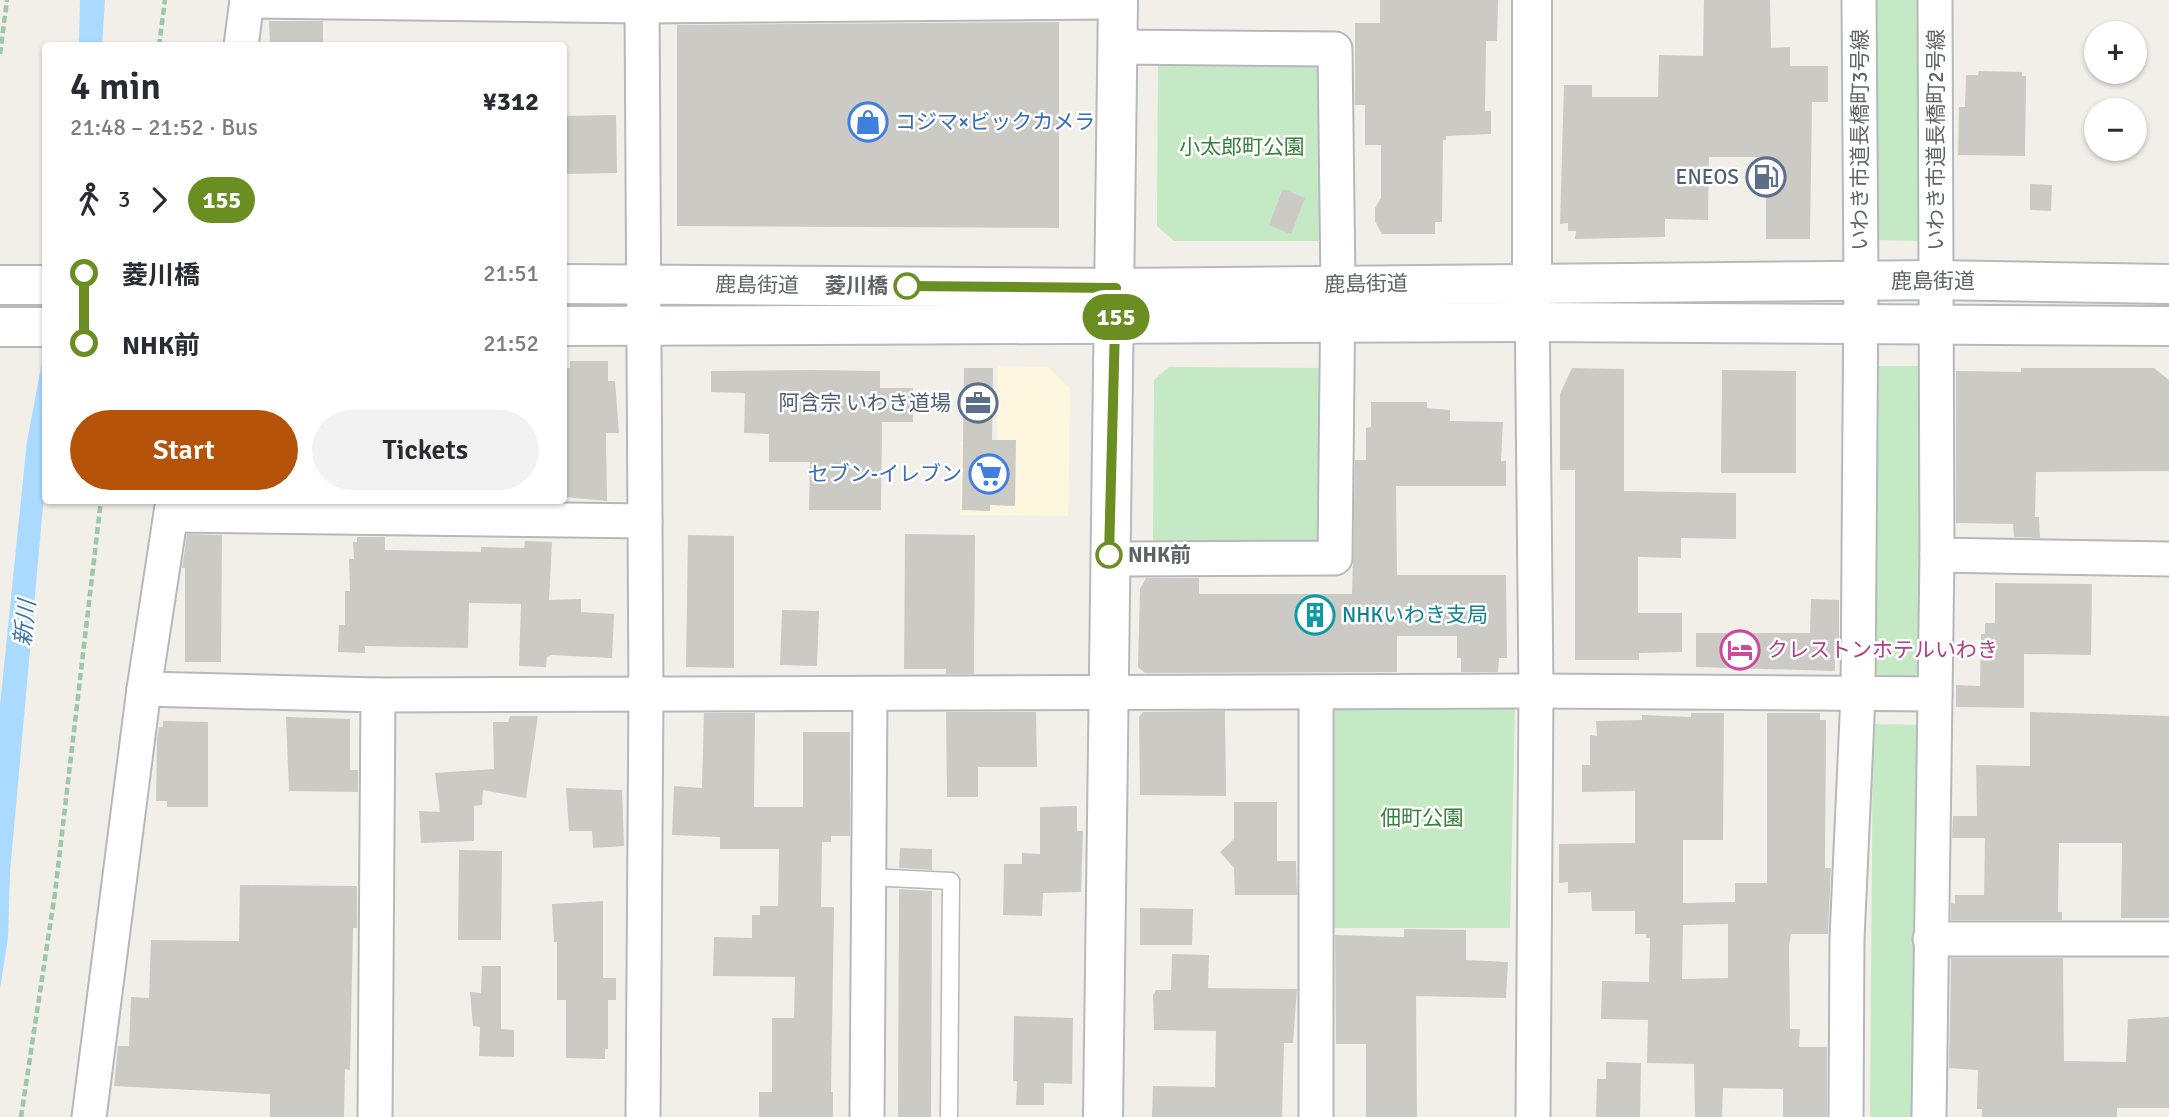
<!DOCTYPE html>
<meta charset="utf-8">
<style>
:root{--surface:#fff;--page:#f2f2f3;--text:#2b2b33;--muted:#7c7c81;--accent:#b45309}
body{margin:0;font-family:Signika,"Noto Sans JP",sans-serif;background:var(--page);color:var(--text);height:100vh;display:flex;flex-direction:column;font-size:26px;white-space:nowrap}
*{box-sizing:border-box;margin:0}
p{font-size:23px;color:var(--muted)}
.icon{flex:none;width:38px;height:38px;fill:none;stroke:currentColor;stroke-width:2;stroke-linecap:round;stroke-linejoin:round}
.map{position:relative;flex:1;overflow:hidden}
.drawer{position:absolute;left:42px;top:42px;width:525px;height:462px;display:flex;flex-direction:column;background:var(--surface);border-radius:7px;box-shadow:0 2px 5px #0004}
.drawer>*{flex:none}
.badge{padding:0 14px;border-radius:23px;font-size:24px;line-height:46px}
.fabs{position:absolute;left:2084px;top:21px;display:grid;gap:14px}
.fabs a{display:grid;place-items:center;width:63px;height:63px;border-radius:50%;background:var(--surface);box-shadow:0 2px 5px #0004;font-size:35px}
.map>.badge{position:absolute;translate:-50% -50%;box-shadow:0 0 0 4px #fff}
.legs{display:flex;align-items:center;gap:10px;height:77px;padding:0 28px;font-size:23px}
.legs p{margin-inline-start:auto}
.head{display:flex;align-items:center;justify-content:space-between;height:119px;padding:0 28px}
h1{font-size:38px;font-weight:600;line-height:52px}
.button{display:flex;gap:14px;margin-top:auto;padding:14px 28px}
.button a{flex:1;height:80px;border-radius:42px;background:var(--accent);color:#fff;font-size:28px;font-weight:600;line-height:80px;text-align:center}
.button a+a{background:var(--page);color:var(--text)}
ul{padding:0 28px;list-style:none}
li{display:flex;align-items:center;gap:24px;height:70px;font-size:26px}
li i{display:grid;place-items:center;width:10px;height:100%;margin:0 9px;background:currentColor}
li i::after{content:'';width:18px;height:18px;margin:-9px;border:5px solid;border-radius:50%;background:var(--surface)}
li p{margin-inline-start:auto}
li:first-child i{background:linear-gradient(#0000 50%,currentColor 0)}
li:last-child i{background:linear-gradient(currentColor 50%,#0000 0)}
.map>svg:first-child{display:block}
.commercial{fill:#fef7e0}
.green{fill:#c5e8c5}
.water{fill:#aadaff}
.building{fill:#cccac5;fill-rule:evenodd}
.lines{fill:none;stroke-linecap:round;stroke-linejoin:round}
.lane-casing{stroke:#b5b8bc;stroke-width:19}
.street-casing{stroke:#b5b8bc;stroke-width:37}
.secondary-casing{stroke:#b6babf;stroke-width:42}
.path{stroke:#9cc7a9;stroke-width:4.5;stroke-dasharray:7 3.5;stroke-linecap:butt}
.lane{stroke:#fff;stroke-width:16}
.street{stroke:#fff;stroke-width:33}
.secondary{stroke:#fff;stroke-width:38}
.line-1-casing{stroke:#fff;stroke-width:16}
.line-1{stroke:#6b8e23;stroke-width:10}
.stop-1-dot{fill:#fff;stroke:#6b8e23;stroke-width:3.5}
.labels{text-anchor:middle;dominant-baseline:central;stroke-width:5;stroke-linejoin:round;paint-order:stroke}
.shop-label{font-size:21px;fill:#366cbe;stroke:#fff;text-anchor:start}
.street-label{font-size:21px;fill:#5f6368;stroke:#fff}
.park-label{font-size:21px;fill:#348238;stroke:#fff}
.service-label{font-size:21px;fill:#4e5e75;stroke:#fff;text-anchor:end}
.stop-label{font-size:21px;font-weight:bold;fill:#5f6368;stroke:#fff;text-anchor:end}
.culture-label{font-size:21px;fill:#0d838f;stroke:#fff;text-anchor:start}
.hotel-label{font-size:21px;fill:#b23c85;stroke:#fff;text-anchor:start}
.water-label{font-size:23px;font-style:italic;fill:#4174aa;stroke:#fff}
</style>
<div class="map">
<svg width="2169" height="1117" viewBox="0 0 2169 1117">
<rect width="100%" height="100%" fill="#f1efe8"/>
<path class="commercial" d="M998,366L1048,367L1070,389L1068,516L960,515L961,441H997Z"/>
<g class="green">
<path d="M1874,0H1924V241L1875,240Z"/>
<path d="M1166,58L1317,59L1326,68L1325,241H1174L1157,226L1158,66Z"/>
<path d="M1874,366H1924L1920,670L1911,679L1887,680L1871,670Z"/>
<path d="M1169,367L1325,368V536L1313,545L1153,541L1154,380Z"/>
<path d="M1332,706L1515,709L1510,928H1330Z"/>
<path d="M1873,724L1919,725L1915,1117H1870Z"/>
</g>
<g class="water">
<path d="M80,0H105L102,45H79Z"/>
<path d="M45,347V484L10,872L8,938L0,989V705L27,441Z"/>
</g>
<g class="building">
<path d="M1380,0H1498L1497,41H1486L1485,111H1491V134L1446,136V140H1443L1442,222H1435V234H1382L1375,221V208L1381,198V145H1365V105H1355V23H1380Z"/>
<path d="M1704,0H1770L1771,48L1790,47V66H1828V102H1812L1810,239H1766V157H1709L1708,220L1665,219V237L1575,239L1576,231H1568V223L1560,224L1564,85H1592V97H1658L1659,55L1703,56Z"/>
<path d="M269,21H323V46H270Z"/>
<path d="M1059,22V228L677,226V25Z"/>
<path d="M1979,71L2022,72V76H2026L2025,156L1958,155L1959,107H1965L1966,75H1978Z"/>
<path d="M616,115L617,173L564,174V116Z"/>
<path d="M2030,184L2052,185L2051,211L2030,210Z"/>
<path d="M1283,189L1305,198L1291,234L1269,225Z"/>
<path d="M570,361H608V381H615L619,433H606L607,501L564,497V368H570Z"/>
<path d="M964,368H993L992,440H1016L1015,506L990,505V511L962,510Z"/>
<path d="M1572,368L1624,369V491L1736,493V539L1681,538V558L1638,557V613H1682V652L1639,653V660H1575V470H1560V394Z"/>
<path d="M2021,368H2154L2169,380V471L2036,472L2035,517H2039L2040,538L2014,537L2013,524L1956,523V371L2021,372Z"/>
<path d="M812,370L880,371V388H913V422H882L881,510H809L810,462H769V434L744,433L745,393L711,392V371Z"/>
<path d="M1722,370L1796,371V473H1721Z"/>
<path d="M1371,402H1427V408L1450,410V421L1503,422L1501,461H1506V486H1396L1397,575H1506L1507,658H1499L1498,672H1461V658H1457V636H1397V672L1145,673L1138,667L1140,589L1146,578H1199V594H1352L1355,460H1366V428L1371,427Z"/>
<path d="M187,534L222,535L221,662H185V568H182Z"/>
<path d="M905,534L975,535L974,674H946V669H904Z"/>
<path d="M688,535L734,536V668L686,667Z"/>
<path d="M357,537H385V550L481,552V547L524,548L525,541L552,542L549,600L581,599V612L614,614L612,658L551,655L547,657L546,667L519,666L521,604L469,603L468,648L365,646V653L338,652L339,625H345V591H350L349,559H354L353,542H357Z"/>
<path d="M1995,583L2092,584L2091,655L2024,654V708L1956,707V685L1980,686L1981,634H1985V623H1995Z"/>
<path d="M1811,599L1839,600V657H1835V671L1696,667V633H1810Z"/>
<path d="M782,610L819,611L817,666L780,665Z"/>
<path d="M1225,711L1226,796L1140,795L1139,717L1143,712Z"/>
<path d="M946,712H1036L1037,767H978V797H947Z"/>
<path d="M2030,712L2169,716V918H2121L2122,843H2059L2058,912H2062V920H1951V903L1955,904V895H1984L1985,838H1952L1953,816H1977L1976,765L2030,766Z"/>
<path d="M704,713H755L754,807H803V732H850V836H831V842H822L821,907H834L831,1092H833V1117H759V1092H772V1018H794L795,977L713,976L714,937L752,938V915H760V906H778L779,849H720V837L672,835L674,786L702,788Z"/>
<path d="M1691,713H1724L1723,840H1683V903L1735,902V883H1767V713H1820V720H1826L1825,868H1831L1828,934H1791L1789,946L1790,1029H1800L1799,1047H1827V1117H1783V1089L1723,1088L1722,1117H1695L1694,1064L1647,1063L1648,1020L1601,1019L1602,981L1649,982L1650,938H1646V934H1635V911H1592L1591,892L1568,893V882L1559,883V844L1635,843V791L1582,792V765H1590V735L1597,736L1596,721L1642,720V715L1691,717ZM1728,924V978L1682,979L1683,925Z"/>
<path d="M510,716H538L526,798L483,790L482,805L474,806V841L421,843L419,811L440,812L435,773L494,769L493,722H508Z"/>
<path d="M286,717L350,719V770H358V792L289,791Z"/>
<path d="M163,721L208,722V807H167V801H156L157,739L159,727H163Z"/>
<path d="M566,788L622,790L624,846L593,848L592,831H569Z"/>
<path d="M1234,802H1277V861H1296L1297,895H1235L1234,868L1220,852L1234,839Z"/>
<path d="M1077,806V831H1083L1081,892L1043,893L1042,916L1003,915L1004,864H1022V853L1040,854V807Z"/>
<path d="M900,848L932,849V870L899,868Z"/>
<path d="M459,850L502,851L501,940H458Z"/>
<path d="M240,885L357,886V928H353L350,1070L345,1069L344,1117H270V1094L114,1086L118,1046H129L131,997L149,998L151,940L239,941Z"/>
<path d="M899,889L932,891L931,1117H898Z"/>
<path d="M603,901V978H616V1000H608V1049H605V1059L566,1058V1000H557V942H554L552,904Z"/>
<path d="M1140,908L1193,909L1192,945H1140Z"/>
<path d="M1404,929L1466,930V960L1508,962L1506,998L1416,996L1417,1117H1366V1044H1336L1335,935L1404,937Z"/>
<path d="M1172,954L1209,955L1208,988L1297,989L1293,1043H1284L1282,1117H1152L1153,1086L1215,1087L1216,1031L1154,1030L1153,995L1156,990H1171Z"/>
<path d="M1951,958H2063L2064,1061L2126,1062L2128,1019L2169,1017V1108H2117V1117H1982V1109H1977L1978,1070L1949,1068Z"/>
<path d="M482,966H501V1029L514,1030V1057L479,1056L480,1027L473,1026L470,992L481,993Z"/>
<path d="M1014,1016L1073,1018L1072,1084L1044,1083V1105H1016L1017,1081H1013Z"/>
<path d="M1606,1062L1641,1063L1640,1117H1596L1597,1079H1606Z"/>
</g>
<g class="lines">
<g class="lane-casing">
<path id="lane" d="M868,877L951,881L949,1117"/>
</g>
<g class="street-casing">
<g id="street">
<path d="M642,0L646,694L643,1117"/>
<path d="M247,1L642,6L1118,2"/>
<path d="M241,46L247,0"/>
<path d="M1118,47L1335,49L1338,284L1335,558L1129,559"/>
<path d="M1532,295L1536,691L1533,1117"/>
<path d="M171,515L645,521"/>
<path d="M1937,555L2169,559"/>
<path d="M144,689L378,695L1536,691L1935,694"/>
<path d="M1930,939H2169"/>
<path d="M89,1117L144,689L173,500"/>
<path d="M375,1117L378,695"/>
<path d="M867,1117L870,694"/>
<path d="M1316,1117V693"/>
<path d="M1846,1117L1847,939L1858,695L1861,281L1859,0"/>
<path d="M1929,1117L1937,555L1935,0"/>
</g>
</g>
<g class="secondary-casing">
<g id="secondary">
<path d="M1532,282V0"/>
<path d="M564,284L1116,288L1936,280L2169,284"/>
<path d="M0,285H46"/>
<path d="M564,326L1532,322L2169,326"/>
<path d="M0,327H46"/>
<path d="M1103,1117L1118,0"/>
</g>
</g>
<g class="path">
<path d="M159,46L165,0"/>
<path d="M0,54L7,0"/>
<path d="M21,1117L55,893L101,500"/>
</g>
<use href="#lane" class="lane"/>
<use href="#street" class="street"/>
<use href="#secondary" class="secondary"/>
</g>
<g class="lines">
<g class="line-1-casing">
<path id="line-1" d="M907,286L1116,288L1109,555"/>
</g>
<use href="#line-1" class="line-1"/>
</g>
<defs>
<g id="shop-ring" transform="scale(2.0125)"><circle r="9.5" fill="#fff" stroke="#3f7fe0" stroke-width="1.5"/><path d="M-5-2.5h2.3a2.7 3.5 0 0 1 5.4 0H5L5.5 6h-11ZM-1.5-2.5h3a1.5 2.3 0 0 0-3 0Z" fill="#3f7fe0"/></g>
<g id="fuel-ring" transform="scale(2.0125)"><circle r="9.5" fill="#fff" stroke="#5c6f8a" stroke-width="1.5"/><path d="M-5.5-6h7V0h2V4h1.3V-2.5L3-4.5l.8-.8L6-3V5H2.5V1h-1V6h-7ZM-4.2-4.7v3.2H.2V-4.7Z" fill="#5c6f8a"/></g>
<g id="office-ring" transform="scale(2.0125)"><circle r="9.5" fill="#fff" stroke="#5c6f8a" stroke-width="1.5"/><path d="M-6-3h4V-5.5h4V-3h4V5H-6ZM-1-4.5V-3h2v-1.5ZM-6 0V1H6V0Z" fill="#5c6f8a"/></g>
<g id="supermarket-ring" transform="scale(2.0125)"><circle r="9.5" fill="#fff" stroke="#3f7fe0" stroke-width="1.5"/><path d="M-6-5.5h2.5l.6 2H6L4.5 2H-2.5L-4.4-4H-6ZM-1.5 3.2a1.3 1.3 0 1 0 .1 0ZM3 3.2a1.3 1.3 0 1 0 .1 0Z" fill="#3f7fe0"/></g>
<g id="building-ring" transform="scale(2.0125)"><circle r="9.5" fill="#fff" stroke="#0f9aa8" stroke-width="1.5"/><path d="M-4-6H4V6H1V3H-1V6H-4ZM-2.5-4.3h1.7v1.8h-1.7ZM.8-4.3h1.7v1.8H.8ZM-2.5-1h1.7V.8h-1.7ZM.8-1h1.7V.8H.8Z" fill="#0f9aa8"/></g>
<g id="hotel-ring" transform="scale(2.0125)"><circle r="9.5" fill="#fff" stroke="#d1479c" stroke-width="1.5"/><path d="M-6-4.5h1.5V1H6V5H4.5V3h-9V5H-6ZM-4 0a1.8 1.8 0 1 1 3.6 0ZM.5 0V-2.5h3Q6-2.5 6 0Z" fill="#d1479c"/></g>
</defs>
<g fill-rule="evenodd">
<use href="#shop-ring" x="868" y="122"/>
<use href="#fuel-ring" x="1766" y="177"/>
<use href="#office-ring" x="978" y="403"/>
<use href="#supermarket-ring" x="989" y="474"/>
<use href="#building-ring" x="1315" y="615"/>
<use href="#hotel-ring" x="1740" y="650"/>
</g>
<g class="stop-1-dot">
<circle cx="907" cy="286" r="12"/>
<circle cx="1109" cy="555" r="12"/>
</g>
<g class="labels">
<g class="shop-label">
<text x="895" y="122">コジマ×ビックカメラ</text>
<text x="962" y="474" text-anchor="end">セブン-イレブン</text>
</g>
<g class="street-label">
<text transform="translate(1860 140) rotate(-90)">いわき市道長橋町3号線</text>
<text transform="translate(1936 140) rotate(-90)">いわき市道長橋町2号線</text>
<text x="1933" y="281">鹿島街道</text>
<text transform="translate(1366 284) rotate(-1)">鹿島街道</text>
<text transform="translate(757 285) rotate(1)">鹿島街道</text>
</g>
<g class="park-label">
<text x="1242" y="147">小太郎町公園</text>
<text x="1422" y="818">佃町公園</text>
</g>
<g class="service-label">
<text x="1739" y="177">ENEOS</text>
<text x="951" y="403">阿含宗 いわき道場</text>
</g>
<g class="stop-label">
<text x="888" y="286">菱川橋</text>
<text x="1128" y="555" text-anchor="start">NHK前</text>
</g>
<g class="culture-label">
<text x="1342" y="615">NHKいわき支局</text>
</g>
<g class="hotel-label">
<text x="1767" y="650">クレストンホテルいわき</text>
</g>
<g class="water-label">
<text transform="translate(25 623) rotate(-84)">新川</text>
</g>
</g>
</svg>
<div class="fabs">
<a>+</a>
<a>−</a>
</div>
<b class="badge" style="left:1116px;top:317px;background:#6b8e23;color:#fff">155</b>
<section class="drawer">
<div class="head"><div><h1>4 min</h1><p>21:48 – 21:52 · Bus</p></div><b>¥312</b></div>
<div class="legs"><svg class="icon" aria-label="walk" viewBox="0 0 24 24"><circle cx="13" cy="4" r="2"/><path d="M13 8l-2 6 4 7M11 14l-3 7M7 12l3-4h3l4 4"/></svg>3<svg class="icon" aria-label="forward" viewBox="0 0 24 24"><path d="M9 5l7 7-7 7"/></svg><b class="badge" style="background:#6b8e23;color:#fff">155</b></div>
<ul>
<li><i style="color:#6b8e23"></i><b>菱川橋</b><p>21:51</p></li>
<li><i style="color:#6b8e23"></i><b>NHK前</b><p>21:52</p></li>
</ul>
<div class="button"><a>Start</a><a>Tickets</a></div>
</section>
</div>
